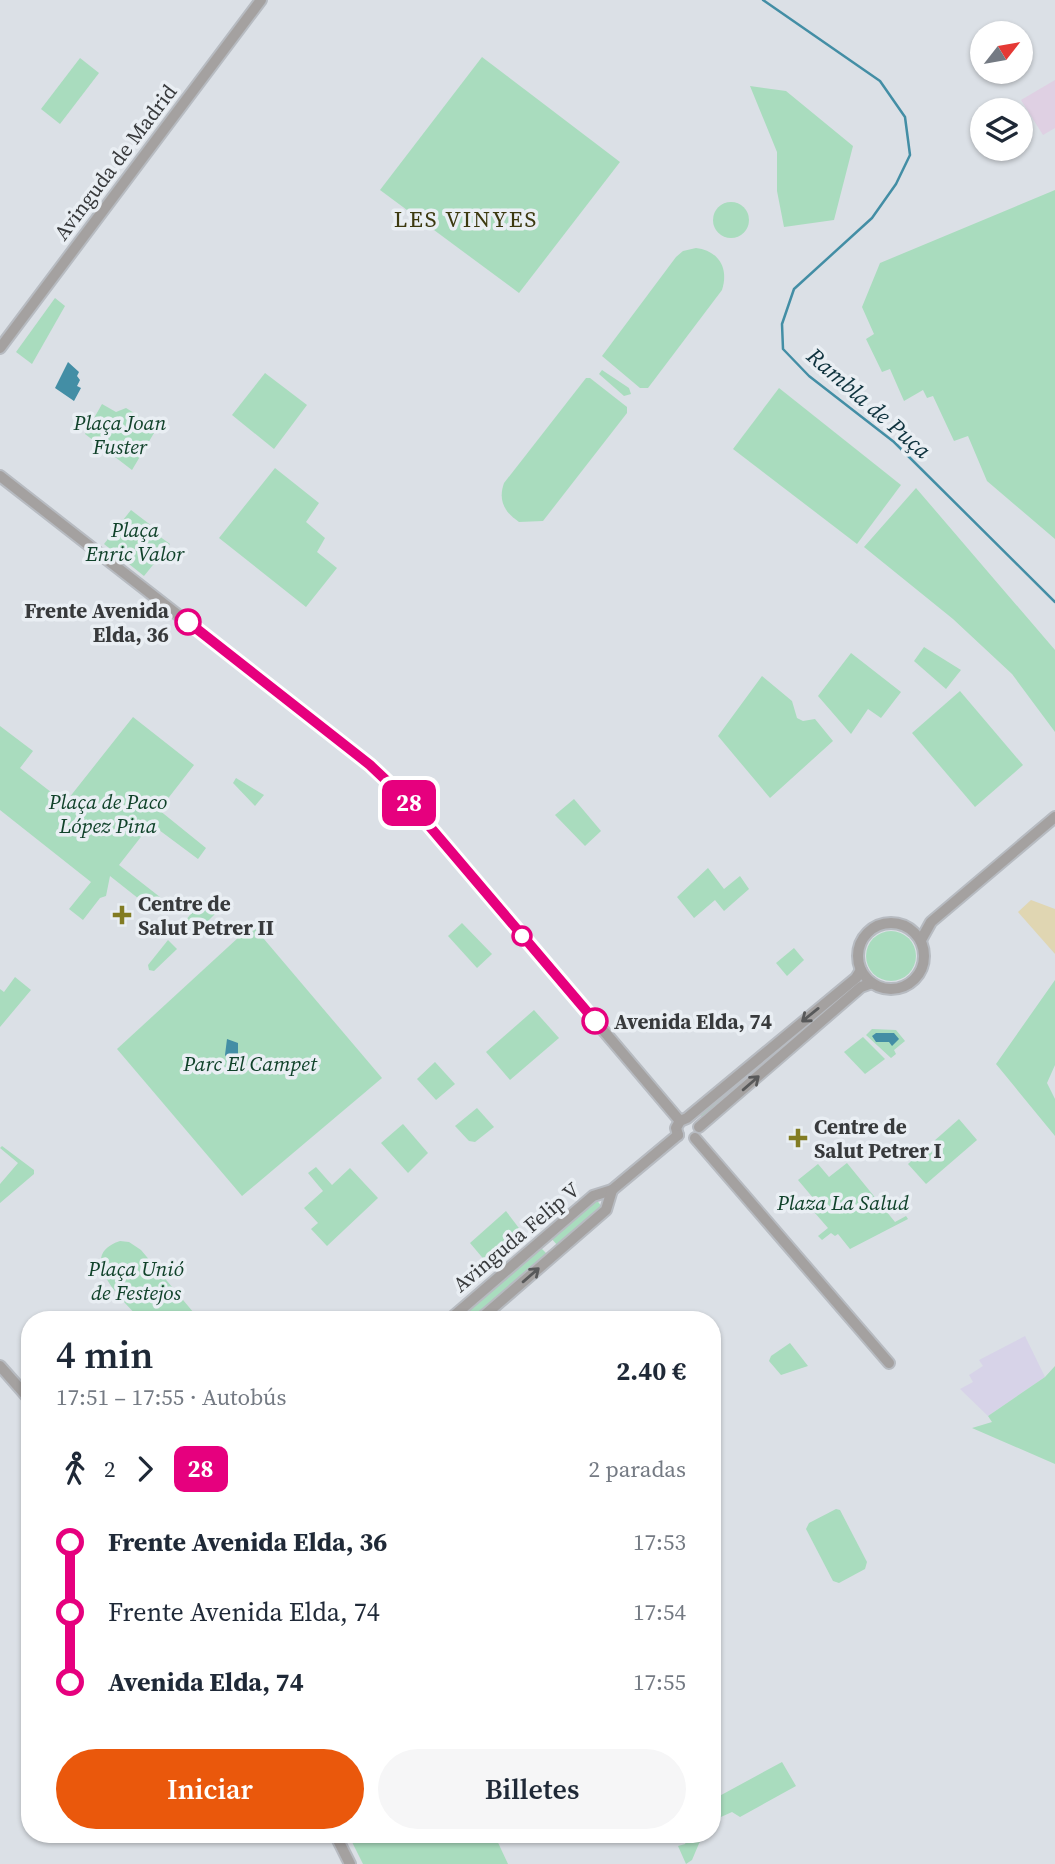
<!DOCTYPE html>
<html lang="es">
<meta charset="utf-8">
<style>
:root{--surface:#fff;--page:#f6f6f7;--text:#1f2937;--muted:#747a83;--accent:#ea580c}
body{margin:0;font-family:"Source Serif 4",serif;background:var(--page);color:var(--text);height:100vh;display:flex;flex-direction:column;font-size:26px;white-space:nowrap}
*{box-sizing:border-box;margin:0}
p{font-size:23px;color:var(--muted)}
.icon{flex:none;width:38px;height:38px;fill:none;stroke:currentColor;stroke-width:2;stroke-linecap:round;stroke-linejoin:round}
.map{position:relative;flex:1;overflow:hidden}
.details{position:absolute;left:21px;top:1311px;width:700px;height:532px;display:flex;flex-direction:column;background:var(--surface);border-radius:28px;box-shadow:0 2px 5px #0004}
.details>*{flex:none}
.badge{padding:0 14px;border-radius:10px;font-size:24px;line-height:46px}
.needle{width:46px;rotate:59deg}
.tools{position:absolute;left:970px;top:21px;display:grid;gap:14px}
.tools a{display:grid;place-items:center;width:63px;height:63px;border-radius:50%;background:var(--surface);box-shadow:0 2px 5px #0004;font-size:35px}
.map>.badge{position:absolute;translate:-50% -50%;box-shadow:0 0 0 4px #fff}
.legs{display:flex;align-items:center;gap:10px;height:77px;padding:0 35px;font-size:23px}
.legs p{margin-inline-start:auto}
.head{display:flex;align-items:center;justify-content:space-between;height:119px;padding:0 35px}
h1{font-size:38px;font-weight:600;line-height:52px}
.cta{display:flex;gap:14px;margin-top:auto;padding:14px 35px}
.cta a{flex:1;height:80px;border-radius:42px;background:var(--accent);color:#fff;font-size:28px;font-weight:600;line-height:80px;text-align:center}
.cta a+a{background:var(--page);color:var(--text)}
ul{padding:0 35px;list-style:none}
li{display:flex;align-items:center;gap:24px;height:70px;font-size:26px}
li i{display:grid;place-items:center;width:10px;height:100%;margin:0 9px;background:currentColor}
li i::after{content:'';width:18px;height:18px;margin:-9px;border:5px solid;border-radius:50%;background:var(--surface)}
li p{margin-inline-start:auto}
li:first-child i{background:linear-gradient(#0000 50%,currentColor 0)}
li:last-child i{background:linear-gradient(currentColor 50%,#0000 0)}
.map>svg:first-child{display:block}
.commercial{fill:#dfd0e3}
.industrial{fill:#d7d3e8}
.green{fill:#a9dcbe}
.sand{fill:#e0d6b2}
.water{fill:#438ea5}
.lines{fill:none;stroke-linecap:round;stroke-linejoin:round}
.stream{stroke:#438ea5;stroke-width:2.5}
.minor-casing{stroke:#b7bbc1;stroke-width:14}
.minor{stroke:#a4a1a0;stroke-width:10}
.oneway{stroke:#58595a}
.line-1-casing{stroke:#fff;stroke-width:16}
.line-1{stroke:#e6007e;stroke-width:10}
.stop-1-dot{fill:#fff;stroke:#e6007e;stroke-width:3.5}
.poi-dot{fill:#827c23;stroke:#e9eef3;stroke-width:2.5}
.labels{text-anchor:middle;dominant-baseline:central;stroke-width:7;stroke-linejoin:round;paint-order:stroke}
.street-label{font-size:21px;fill:#383a3c;stroke:#e9eef3}
.park-label{font-size:21px;font-style:italic;fill:#10422a;stroke:#e9eef3}
.stop-label{font-size:21px;font-weight:bold;fill:#383a3c;stroke:#e9eef3;text-anchor:end}
.poi-label{font-size:21px;font-weight:bold;fill:#383a3c;stroke:#e9eef3;text-anchor:start}
.neighbourhood-label{font-size:23px;letter-spacing:2px;fill:#3c390f;stroke:#e9eef3}
.water-label{font-size:23px;font-style:italic;fill:#0e323d;stroke:#e9eef3}
</style>
<div class="map">
<svg width="1055" height="1864" viewBox="0 0 1055 1864">
<rect width="100%" height="100%" fill="#dbe0e6"/>
<path class="commercial" d="M1055,80V128L1043,135L1021,100Z"/>
<path class="industrial" d="M1025,1336L1045,1377L988,1416L960,1389L973,1382L969,1375L983,1366L979,1360Z"/>
<g class="green">
<path d="M482,57L620,162L519,293L380,190Z"/>
<path d="M80,58L99,73L60,124L41,109Z"/>
<path d="M750,86L786,91L853,146L834,220L784,227L777,191V152Z"/>
<path d="M1055,190V539L987,481L968,436L954,441L933,396L927,398L923,390L904,401L890,369L882,372L866,339L874,334L862,307L880,263Z"/>
<circle cx="731" cy="220" r="18"/>
<path d="M696,248C719,251 729,268 722,290L648,388H640L602,356L676,257L683,251Z"/>
<path d="M55,298L65,306L32,364L16,352Z"/>
<path d="M602,370L629,388L631,394L624,396L599,374Z"/>
<path d="M265,373L307,405L274,449L232,415Z"/>
<path d="M586,378H590L627,407V413L543,521L519,522C504,512 498,500 504,483Z"/>
<path d="M779,388L901,485L857,544L733,449Z"/>
<path d="M102,404L116,412L126,408L139,416L142,426L154,433L132,470L85,434Z"/>
<path d="M275,468L319,503L306,522L325,538L317,552L337,568L306,607L219,538Z"/>
<path d="M916,488L1055,650V732L1012,674L953,619L864,547Z"/>
<path d="M131,510L161,533L159,536L170,544L144,576L104,544Z"/>
<path d="M924,647L961,670L946,689L914,661Z"/>
<path d="M851,653L901,692L881,718L868,709L851,734L818,696Z"/>
<path d="M762,676L792,701L797,718L803,721L815,719L833,741L770,798L718,736Z"/>
<path d="M960,691L1023,765L975,807L912,733Z"/>
<path d="M133,717L194,765L159,810L206,848L198,859L151,824L119,865L165,901L158,914L110,876L106,896L100,898L83,920L69,909L91,882L0,810V726L33,751L20,768L65,803Z"/>
<path d="M236,778L264,795L255,806L233,783Z"/>
<path d="M574,799L601,831L585,846L555,815Z"/>
<path d="M708,868L724,889L740,876L749,889L724,911L715,900L694,918L677,897Z"/>
<path d="M209,900L215,906V914L198,931L186,920L201,901Z"/>
<path d="M462,923L492,954L477,968L448,936Z"/>
<path d="M252,925L382,1078L242,1196L117,1049Z"/>
<circle cx="891" cy="956" r="25"/>
<path d="M168,940L177,949L154,971L149,970L148,965Z"/>
<path d="M794,948L804,960L787,976L776,963Z"/>
<path d="M15,977L31,990L0,1027V989L4,992Z"/>
<path d="M861,977L865,982L705,1120L698,1112Z"/>
<path d="M1055,980V1065L1047,1083L1055,1099V1136L996,1064Z"/>
<path d="M534,1010L559,1038L510,1080L486,1052Z"/>
<path d="M872,1029L896,1030L905,1041L894,1050L896,1054L891,1058L866,1035Z"/>
<path d="M863,1037L885,1059L865,1074L844,1052Z"/>
<path d="M435,1062L455,1084L436,1100L417,1079Z"/>
<path d="M477,1108L494,1127L475,1142L469,1141L455,1126Z"/>
<path d="M959,1119L977,1140L926,1184L908,1164Z"/>
<path d="M403,1124L428,1153L408,1173L381,1143Z"/>
<path d="M2,1146L34,1170V1174L0,1203V1184L18,1163L0,1148Z"/>
<path d="M847,1163L895,1222L906,1216L908,1219L850,1249L838,1234L835,1236L831,1233L822,1240L818,1236L828,1228L808,1205L814,1199L798,1180L818,1164L829,1177Z"/>
<path d="M316,1167L332,1185L350,1168L378,1198L327,1246L311,1229L318,1223L304,1208L323,1191L308,1173Z"/>
<path d="M596,1199L602,1207L558,1246L551,1238Z"/>
<path d="M506,1211L528,1240L492,1269L470,1243Z"/>
<path d="M120,1241L129,1242L141,1250L199,1319H140C123,1300 74,1256 120,1241Z"/>
<path d="M539,1246L547,1254L472,1319L456,1320Z"/>
<path d="M790,1343L808,1366L781,1375L769,1361L771,1356Z"/>
<path d="M1055,1366V1464L972,1428L992,1422L988,1416L1045,1377Z"/>
<path d="M836,1509L840,1510L867,1562L865,1569L839,1583L833,1581L806,1529L809,1523Z"/>
<path d="M782,1762L796,1786L740,1817L732,1812L712,1821V1800Z"/>
<path d="M348,1834H494L508,1864H363Z"/>
<path d="M690,1834H703L692,1860L686,1864L678,1846L685,1844Z"/>
</g>
<path class="sand" d="M1031,900L1055,909V954L1018,912Z"/>
<g class="water">
<path d="M68,362L79,372L77,376L80,380L77,386L81,388L74,401L55,388Z"/>
<path d="M876,1033H894L899,1039L892,1046L889,1042H876L872,1036Z"/>
<path d="M227,1039L238,1043V1065L231,1064L225,1055Z"/>
</g>
<g class="lines">
<path class="stream" d="M763,0L880,81L905,117L910,155L896,184L872,218L794,289L782,324L783,349L809,376L894,442L1055,602"/>
<g class="minor-casing">
<g id="minor">
<path d="M0,348L261,0"/>
<path d="M0,476L370,765L432,828L680,1121"/>
<circle cx="891" cy="956" r="33"/>
<path d="M921,940L931,922L1055,817"/>
<path d="M699,1127L861,987L872,983"/>
<path d="M678,1135L676,1128L680,1121L687,1118L856,978L861,970"/>
<path d="M695,1138L889,1363"/>
<path d="M449,1320L593,1196L612,1190L678,1135"/>
<path d="M479,1320L606,1210L612,1190"/>
<path d="M0,1366L30,1400"/>
<path d="M335,1834L350,1864"/>
</g>
</g>
<use href="#minor" class="minor"/>
</g>
<defs><path id="oneway-shaft" d="M-6 0H5M1.5-3L5.5 0L1.5 3" fill="none" stroke-width="1.6" stroke-linecap="round" stroke-linejoin="round" transform="scale(1.75)"/></defs>
<g class="oneway">
<use href="#oneway-shaft" transform="translate(810 1015) rotate(141)"/>
<use href="#oneway-shaft" transform="translate(751 1083) rotate(-41)"/>
<use href="#oneway-shaft" transform="translate(531 1275) rotate(-41)"/>
</g>
<g class="lines">
<g class="line-1-casing">
<path id="line-1" d="M188,622L370,765L408,801L595,1021"/>
</g>
<use href="#line-1" class="line-1"/>
</g>
<g class="stop-1-dot">
<circle cx="188" cy="622" r="12"/>
<circle cx="522" cy="936" r="9"/>
<circle cx="595" cy="1021" r="12"/>
</g>
<g class="poi-dot">
<path d="M118.5 904.5h7v7h7v7h-7v7h-7v-7h-7v-7h7z"/>
<path d="M794.5 1127.5h7v7h7v7h-7v7h-7v-7h-7v-7h7z"/>
</g>
<g class="labels">
<g class="street-label">
<text transform="translate(115 162) rotate(-53)">Avinguda de Madrid</text>
<text transform="translate(516 1237) rotate(-40)">Avinguda Felip V</text>
</g>
<g class="park-label">
<text x="120" y="422">Plaça Joan<tspan x="120" dy="24">Fuster</tspan></text>
<text x="135" y="529">Plaça<tspan x="135" dy="24">Enric Valor</tspan></text>
<text x="108" y="801">Plaça de Paco<tspan x="108" dy="24">López Pina</tspan></text>
<text x="250" y="1063">Parc El Campet</text>
<text x="843" y="1202">Plaza La Salud</text>
<text x="136" y="1268">Plaça Unió<tspan x="136" dy="24">de Festejos</tspan></text>
</g>
<g class="stop-label">
<text x="169" y="610">Frente Avenida<tspan x="169" dy="24">Elda, 36</tspan></text>
<text x="614" y="1021" text-anchor="start">Avenida Elda, 74</text>
</g>
<g class="poi-label">
<text x="138" y="903">Centre de<tspan x="138" dy="24">Salut Petrer II</tspan></text>
<text x="814" y="1126">Centre de<tspan x="814" dy="24">Salut Petrer I</tspan></text>
</g>
<g class="neighbourhood-label">
<text x="466" y="219">LES VINYES</text>
</g>
<g class="water-label">
<text transform="translate(869 403) rotate(41)">Rambla de Puça</text>
</g>
</g>
</svg>
<div class="tools">
<a><svg class="needle" viewBox="-14 -14 28 28"><path d="M0-13l5 13h-10z" fill="#e53935"/><path d="M0 13l5-13h-10z" fill="#747a83"/></svg></a>
<a><svg class="icon" aria-label="layers" viewBox="0 0 24 24"><path d="M12 4l9 5-9 5-9-5zM3 14l9 5 9-5"/></svg></a>
</div>
<b class="badge" style="left:409px;top:803px;background:#e6007e;color:#fff">28</b>
<section class="details">
<div class="head"><div><h1>4 min</h1><p>17:51 – 17:55 · Autobús</p></div><b>2.40 €</b></div>
<div class="legs"><svg class="icon" aria-label="walk" viewBox="0 0 24 24"><circle cx="13" cy="4" r="2"/><path d="M13 8l-2 6 4 7M11 14l-3 7M7 12l3-4h3l4 4"/></svg>2<svg class="icon" aria-label="forward" viewBox="0 0 24 24"><path d="M9 5l7 7-7 7"/></svg><b class="badge" style="background:#e6007e;color:#fff">28</b><p>2 paradas</p></div>
<ul>
<li><i style="color:#e6007e"></i><b>Frente Avenida Elda, 36</b><p>17:53</p></li>
<li><i style="color:#e6007e"></i><span>Frente Avenida Elda, 74</span><p>17:54</p></li>
<li><i style="color:#e6007e"></i><b>Avenida Elda, 74</b><p>17:55</p></li>
</ul>
<div class="cta"><a>Iniciar</a><a>Billetes</a></div>
</section>
</div>
